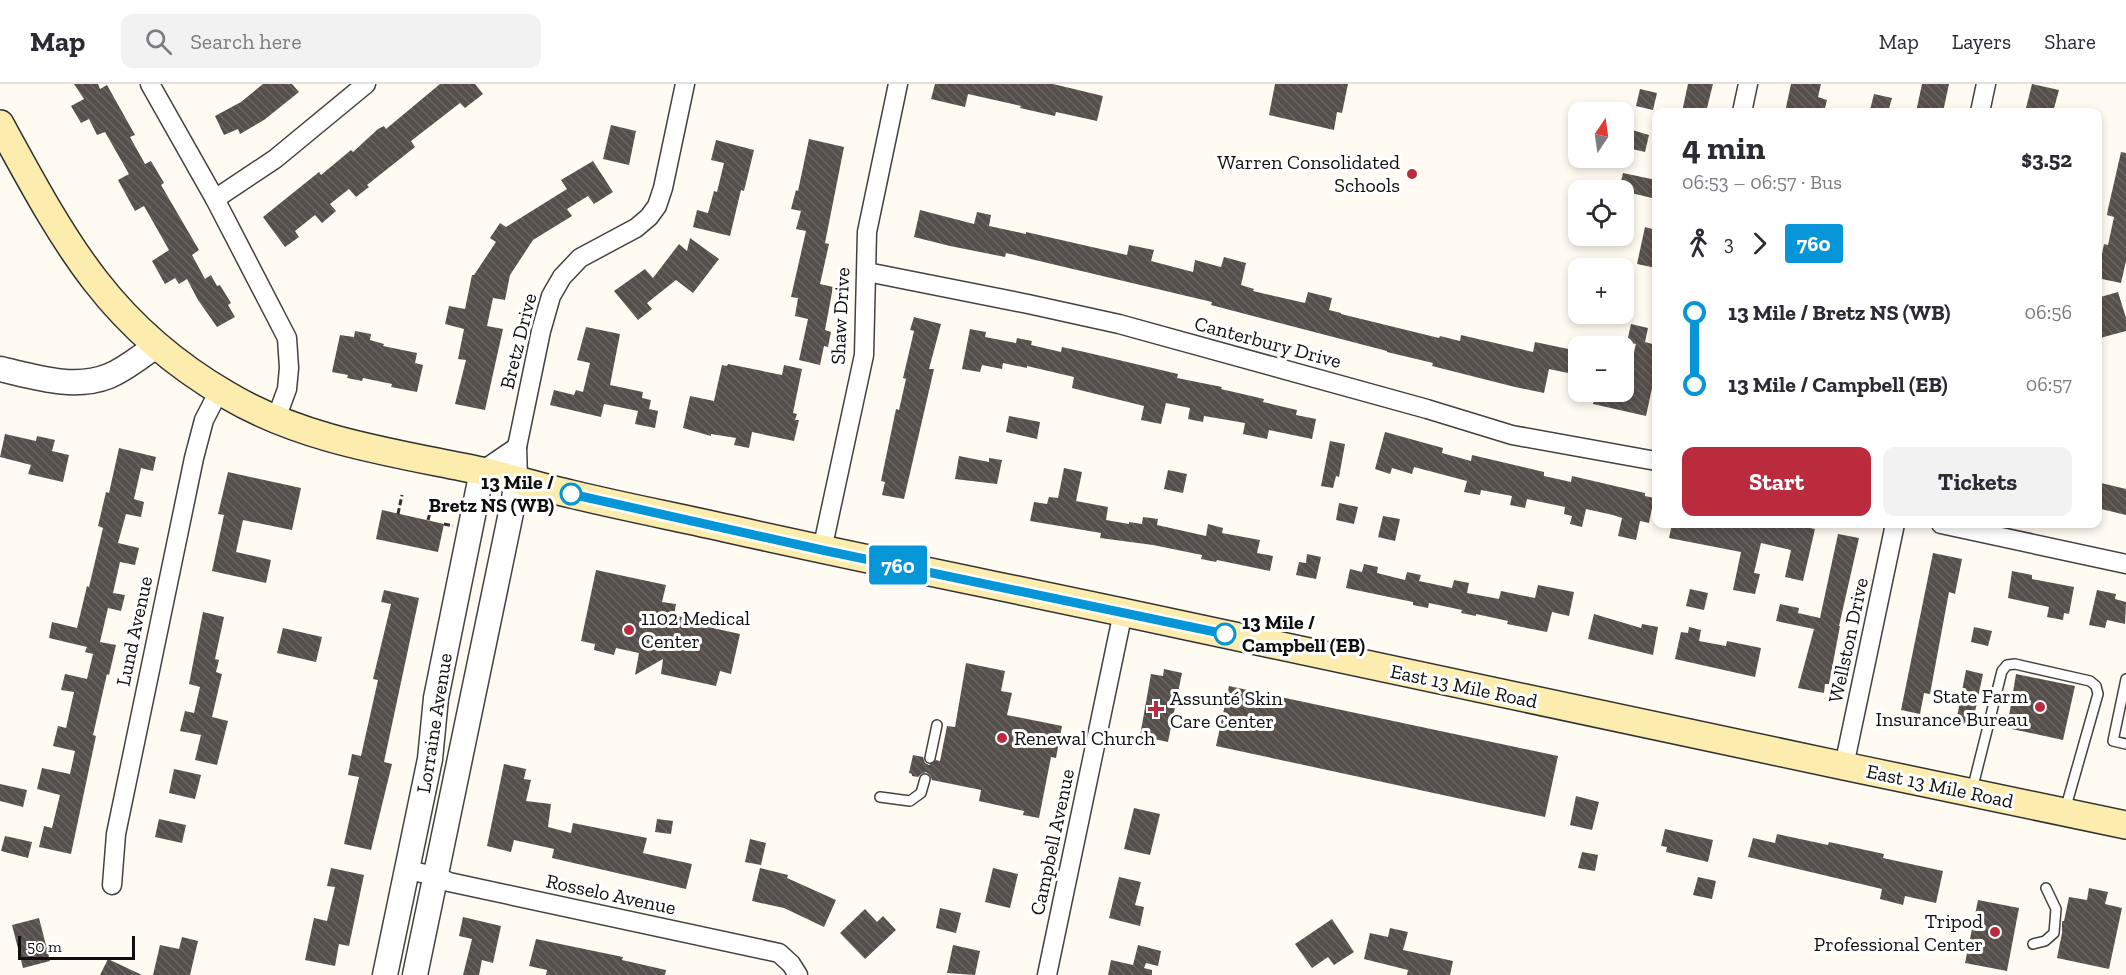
<!DOCTYPE html>
<meta charset="utf-8">
<style>
:root{--surface:#fff;--page:#f2f2f3;--text:#2b2b33;--muted:#7c7c81;--line:#e1e1e2;--accent:#bb2b3e}
body{margin:0;font-family:"Zilla Slab",serif;background:var(--page);color:var(--text);height:100vh;display:flex;flex-direction:column;font-size:22px;white-space:nowrap}
*{box-sizing:border-box;margin:0}
p{font-size:20px;color:var(--muted)}
.icon{flex:none;width:33px;height:33px;fill:none;stroke:currentColor;stroke-width:2;stroke-linecap:round;stroke-linejoin:round}
.map{position:relative;flex:1;overflow:hidden}
.details{position:absolute;left:1652px;top:24px;width:450px;height:420px;display:flex;flex-direction:column;background:var(--surface);border-radius:12px;box-shadow:0 3px 9px #0003}
.details>*{flex:none}
.badge{padding:0 12px;border-radius:4px;font-size:21px;line-height:39px}
.needle{width:39px;rotate:13deg}
.tools{position:absolute;left:1568px;top:18px;display:grid;gap:12px}
.tools a{display:grid;place-items:center;width:66px;height:66px;border-radius:12px;background:var(--surface);box-shadow:0 3px 9px #0003;font-size:30px}
.scale{position:absolute;left:18px;bottom:15px;width:117px;box-sizing:border-box;padding-left:6px;border:3px solid #0f0f0f;border-top:0;font-size:16px;line-height:21px;white-space:nowrap;color:#0f0f0f;-webkit-text-stroke:4px #fff;paint-order:stroke}
.map>.badge{position:absolute;translate:-50% -50%;box-shadow:0 0 0 3px #fff}
.legs{display:flex;align-items:center;gap:9px;height:66px;padding:0 30px;font-size:20px}
.legs p{margin-inline-start:auto}
.headline{display:flex;align-items:center;justify-content:space-between;height:102px;padding:0 30px}
h1{font-size:33px;font-weight:700;line-height:45px}
.button{display:flex;gap:12px;margin-top:auto;padding:12px 30px}
.button a{flex:1;height:69px;border-radius:12px;background:var(--accent);color:#fff;font-size:24px;font-weight:700;line-height:69px;text-align:center}
.button a+a{background:var(--page);color:var(--text)}
ul{padding:0 30px;list-style:none}
li{display:flex;align-items:center;gap:21px;height:72px;font-size:22px}
li i{display:grid;place-items:center;width:9px;height:100%;margin:0 8px;background:currentColor}
li i::after{content:'';width:15px;height:15px;margin:-8px;border:4px solid;border-radius:50%;background:var(--surface)}
li p{margin-inline-start:auto}
li:first-child i{background:linear-gradient(#0000 50%,currentColor 0)}
li:last-child i{background:linear-gradient(currentColor 50%,#0000 0)}
header{display:flex;align-items:center;gap:36px;box-sizing:border-box;height:84px;padding:0 30px;background:var(--surface);border-bottom:2px solid var(--line)}
header strong{font-size:28px}
nav{display:flex;gap:33px;margin-inline-start:auto;font-size:21px}
.search{width:420px;height:54px;background:var(--page);display:flex;align-items:center;gap:15px;box-sizing:border-box;padding:0 21px;border-radius:12px;color:var(--muted);font-size:22px}
.map>svg:first-child{display:block}
.building{fill:url(#building-back-hatch)}
.lines{fill:none;stroke-linecap:round;stroke-linejoin:round}
.service-casing{stroke:#424242;stroke-width:12}
.minor-casing{stroke:#424242;stroke-width:21}
.tertiary-casing{stroke:#424242;stroke-width:27}
.secondary-casing{stroke:#313131;stroke-width:30}
.path{stroke:#313131;stroke-width:3;stroke-dasharray:6 3;stroke-linecap:butt}
.service{stroke:#fff;stroke-width:9}
.minor{stroke:#fff;stroke-width:18}
.tertiary{stroke:#fff;stroke-width:24}
.secondary{stroke:#fcedaf;stroke-width:27}
.line-1-casing{stroke:#fff;stroke-width:14}
.line-1{stroke:#0696d7;stroke-width:9}
.poi-dot{fill:#bb2b3e;stroke:#fff;stroke-width:2}
.stop-1-dot{fill:#fff;stroke:#0696d7;stroke-width:3}
.labels{text-anchor:middle;dominant-baseline:central;stroke-width:6;stroke-linejoin:round;paint-order:stroke}
.poi-label{font-size:20px;fill:#0f0f0f;stroke:#fff;text-anchor:end}
.street-label{font-size:20px;fill:#0f0f0f;stroke:#fff}
.stop-label{font-size:20px;font-weight:bold;fill:#0f0f0f;stroke:#fff;text-anchor:end}
</style>
<header>
<strong>Map</strong>
<div class="search"><svg class="icon" aria-label="search" viewBox="0 0 24 24"><circle cx="10" cy="10" r="6"/><path d="M15 15l6 6"/></svg>Search here</div>
<nav><a>Map</a><a>Layers</a><a>Share</a></nav>
</header>
<div class="map">
<svg width="2126" height="891" viewBox="0 0 2126 891">
<defs>
<pattern id="building-back-hatch" width="6" height="6" patternUnits="userSpaceOnUse" patternTransform="scale(1.5)"><rect width="6" height="6" fill="#574f4c"/><path d="M-1 5l2 2M0 0l6 6M5-1l2 2" fill="none" stroke="#6a6461"/></pattern>
</defs>
<rect width="100%" height="100%" fill="#fffbf2"/>
<g class="building">
<path d="M74,0H98L100,5L107,1L135,51L130,53L145,80L151,77L164,99L161,101L199,166L192,171L205,195L211,191L217,202L220,201L231,219L228,221L235,233L217,243L198,216L187,195L179,200L175,194L165,200L152,177L169,166L144,122L135,127L118,96L129,90L105,48L97,51L89,35L81,39L71,22L84,15Z"/>
<path d="M263,0H292L299,8L264,36L240,50L238,45L224,51L215,32L241,18Z"/>
<path d="M440,0H475L483,10L465,24L460,19L451,26L411,57L415,63L367,101L369,103L356,113L349,105L330,120L336,127L322,139L315,131L295,147L299,153L285,163L263,133L319,88L321,91L351,66L353,68L378,45L384,42L386,45Z"/>
<path d="M935,0H1053L1103,12L1097,37L1056,28L1055,32L1020,24L1021,22L968,10L965,23L931,15Z"/>
<path d="M1275,0H1348L1342,29L1337,28L1334,46L1269,31Z"/>
<path d="M1688,0H1713L1706,28H1682Z"/>
<path d="M1791,0H1821L1818,13L1827,16L1824,28H1785Z"/>
<path d="M1922,0H1949L1943,28H1916Z"/>
<path d="M2032,0L2059,6L2053,28H2025Z"/>
<path d="M1640,5L1657,9L1653,26L1636,22Z"/>
<path d="M1874,10L1892,14L1888,28L1870,26Z"/>
<path d="M611,41L636,47L629,81L603,75Z"/>
<path d="M1632,46L1649,51L1645,68L1628,64Z"/>
<path d="M809,55L844,63L825,159L829,160L820,200L833,203L825,246L831,248L828,263L824,262L820,281L799,276L808,235L795,232L798,214L791,213L806,147L796,145L801,127L791,125L796,106L798,107Z"/>
<path d="M716,56L754,66L744,107L741,106L730,152L693,143L697,126L708,129L714,107L717,108L724,79L711,76Z"/>
<path d="M2121,68L2126,69V177L2121,199L2097,194L2104,160L2108,161L2114,133L2107,131L2108,125Z"/>
<path d="M593,77L613,108L594,120L588,112L567,125L572,132L533,156L510,191L505,216L493,214L487,242L503,245L485,326L455,320L466,276L458,275L464,245L445,240L449,222L465,225L472,191H474L496,158L490,154L500,139L506,143L567,105L561,96Z"/>
<path d="M1623,89L1656,96V115L1619,106Z"/>
<path d="M920,126L974,140L977,128L991,131L989,142L1026,150V148L1127,171L1129,161L1154,166L1151,177L1193,188L1195,176L1221,183L1224,173L1246,179L1241,201L1254,205L1253,207L1305,219L1308,208L1332,214L1329,226L1341,229V230L1439,254L1440,252L1460,257L1461,251L1533,268L1535,258L1573,266L1568,289L1549,285L1544,309L1515,303L1432,282L1433,279L1387,268V267L1211,221L1212,218L1006,169L1005,173L950,162L914,153Z"/>
<path d="M1645,143L1656,146V184L1637,180Z"/>
<path d="M690,154L719,175L693,209L676,196L647,219L652,225L638,236L614,207L645,185L653,194L679,160L687,167Z"/>
<path d="M2118,208L2126,234V247L2100,254L2097,243V214Z"/>
<path d="M914,233L941,240L929,285H934L904,415L882,411L885,398L881,397L896,325L899,326L906,295L903,294L914,247L910,246Z"/>
<path d="M1631,240L1648,244L1645,258L1656,261V286L1646,332L1593,320L1596,308H1624L1636,260L1627,258Z"/>
<path d="M586,243L620,250L610,301L643,308L642,314L651,316L649,325L658,327L655,344L635,340L638,327L604,320L601,333L550,321L554,306L574,311L576,306L583,308L590,279L577,276Z"/>
<path d="M970,245L986,248L985,253L1016,259L1017,254L1032,257L1031,261L1061,268L1062,263L1089,269L1178,290L1177,294L1222,303L1221,305L1264,315L1263,318L1297,326L1296,331L1316,335L1312,355L1269,346L1267,355L1243,350L1245,339L1204,332L1203,338L1188,335L1190,324L1166,319L1161,340L1141,336L1144,322L1072,304L1074,293L1027,282V284L1003,279L1002,285L982,281L980,288L962,285Z"/>
<path d="M355,247L371,250L370,256L384,260L383,262L417,269L415,279L423,281L417,308L391,303L392,300L363,294L362,297L347,294L348,291L332,288L340,251L354,253Z"/>
<path d="M728,280L782,291L784,281L802,285L793,329L797,330L795,336H799L794,357L752,348L749,364L734,361L736,354L711,350V352L683,344L690,312L714,317L722,281L727,282Z"/>
<path d="M1009,332L1040,338L1037,355L1006,348Z"/>
<path d="M1385,348L1443,364L1442,369L1471,377L1472,371L1544,388V392L1571,398L1572,392L1645,409V412L1654,414L1649,439L1640,437L1636,456L1618,452L1622,434L1613,431L1586,425L1582,443L1570,440L1572,432L1564,430L1565,423L1527,415L1525,424L1510,421L1512,412L1481,406L1480,411L1464,408L1467,397L1414,383L1412,390L1392,384L1390,390L1375,385Z"/>
<path d="M5,350L36,357L37,352L55,356L52,367L69,371L63,398L28,390L31,381L0,373Z"/>
<path d="M1330,357L1345,360L1339,393L1336,392L1333,404L1321,402Z"/>
<path d="M119,364L156,373L153,387L141,384L134,415L144,418L141,433L126,430L118,459L139,464L135,481L120,478L113,509L125,511L121,527L108,524L100,558L116,561L109,591L107,590L93,651L96,652L71,770L39,763L44,742L52,744L60,711L37,705L42,684L70,690L75,667L53,662L58,642L66,644L74,608L61,606L65,590L87,595L93,570L85,568L87,563L49,554L52,538L77,544L87,502L89,503L103,444L98,442L106,408L109,409Z"/>
<path d="M959,372L989,378V374L1002,376L997,400L955,395Z"/>
<path d="M1064,384L1082,388L1076,417L1108,423L1106,436L1129,440V438L1142,440L1143,433L1158,435L1157,441L1206,452L1208,440L1223,444L1222,449L1260,456L1257,469L1273,472L1270,487L1217,476L1216,478L1201,475L1202,471L1153,461L1100,454L1101,449L1030,437L1034,418L1047,420L1049,413L1058,414Z"/>
<path d="M1168,386L1187,390L1183,409L1164,405Z"/>
<path d="M228,388L301,404L292,446L243,436L236,468L271,476L266,499L212,487L224,431L218,430Z"/>
<path d="M2097,398L2126,405V431L2097,424Z"/>
<path d="M1339,419L1358,423L1354,440L1336,436Z"/>
<path d="M382,426L444,440L438,468L376,455Z"/>
<path d="M1383,432L1400,435L1395,457L1378,453Z"/>
<path d="M1672,440H1789L1815,445L1803,497L1785,493L1791,466L1761,459L1754,489L1760,490L1755,510L1733,506L1741,468L1669,454Z"/>
<path d="M1838,450L1859,454L1839,542H1840L1829,600H1825L1824,609L1798,604L1814,545L1776,537L1780,520L1799,524L1798,529L1820,534Z"/>
<path d="M1933,469L1962,475L1955,510L1949,508L1930,610L1924,609L1920,630L1901,626Z"/>
<path d="M1307,470L1321,473L1316,495L1296,491L1299,478L1306,479Z"/>
<path d="M1364,480L1378,483L1377,489L1405,496L1407,488L1421,491L1419,497L1452,504L1454,496L1469,499L1467,509L1499,515L1501,507L1535,514L1538,501L1574,508L1569,532L1552,528L1547,548L1507,540L1508,537L1476,530V532L1461,529L1462,526L1429,519L1428,524L1413,521V518L1346,504L1350,485L1362,488Z"/>
<path d="M596,486L666,501L662,518L676,520L674,531L682,533L681,537L740,550L731,590L720,587L716,602L661,590L663,575L635,591L639,569L616,564L614,571L594,566L595,560L581,557Z"/>
<path d="M2012,487L2032,491V495L2074,503L2069,530L2064,529L2063,536L2047,533L2049,523L2008,514Z"/>
<path d="M1690,505L1708,509L1704,526L1686,522Z"/>
<path d="M384,506L419,514L384,678L392,680L371,766L344,760L359,693L348,691L352,670L361,672L378,596L373,595L391,520L381,518Z"/>
<path d="M2097,506L2116,510L2115,515L2126,518L2125,540L2107,536L2105,544L2089,541Z"/>
<path d="M203,528L224,533L215,575L219,576L216,588L222,590L212,633L228,637L217,681L195,676L201,651L180,647L185,627L194,629L200,603L189,600Z"/>
<path d="M1594,530L1641,544L1642,540L1658,543L1653,571L1588,555Z"/>
<path d="M1689,543L1701,546L1699,557L1726,562L1727,557L1761,564L1755,593L1675,575L1681,548L1688,549Z"/>
<path d="M1974,543L1992,547L1988,562L1971,558Z"/>
<path d="M283,544L322,553L316,578L277,569Z"/>
<path d="M966,579L1005,587L1001,607L1012,609L1007,631L1062,642L1056,674L1051,673L1039,734L1023,731L1024,727L979,717L981,706L932,696L930,691L926,688L921,690L918,693L912,692V690L909,689L913,671L923,673L925,679L929,681L936,676L940,677L947,642L955,643Z"/>
<path d="M1164,585L1182,589L1168,658L1140,652L1151,590L1163,592Z"/>
<path d="M1966,586L1983,590L1972,642L1956,638Z"/>
<path d="M2016,590L2075,602L2063,656L2007,644Z"/>
<path d="M1229,602L1558,672L1545,733L1216,662Z"/>
<path d="M504,680L526,685L524,695L531,696L526,717L551,720L548,743L571,749L573,739L647,754L643,769L692,780L686,805L552,774L554,765L514,756L511,768L487,762Z"/>
<path d="M174,685L201,691L195,715L169,709Z"/>
<path d="M0,700L27,706L23,723L0,717Z"/>
<path d="M1576,712L1599,718L1592,746L1570,741Z"/>
<path d="M1134,724L1160,730L1150,771L1124,765Z"/>
<path d="M159,735L186,741L182,759L155,753Z"/>
<path d="M657,735L673,737L671,750L655,748Z"/>
<path d="M1665,745L1713,756L1708,778L1666,768L1667,763L1661,762Z"/>
<path d="M1777,750L1828,761L1829,758L1884,770L1883,774L1943,787L1936,819L1905,812L1903,821L1880,815L1882,805L1748,773L1753,754L1775,759Z"/>
<path d="M5,752L32,758L28,774L1,767Z"/>
<path d="M750,755L766,759L761,781L745,778Z"/>
<path d="M1582,768L1598,771L1595,787L1578,784Z"/>
<path d="M331,784L364,791L349,862L339,860L335,882L305,876L314,834L327,837L335,803L327,802Z"/>
<path d="M760,784L788,791L787,794L836,816L824,843L784,824L752,817Z"/>
<path d="M993,784L1018,790L1010,824L985,818Z"/>
<path d="M1119,793L1141,798L1135,821L1144,823L1140,842L1109,834Z"/>
<path d="M1698,793L1716,797L1712,815L1693,811Z"/>
<path d="M2089,804L2108,808L2105,820L2122,824L2109,885L2057,874L2062,849V837H2064L2069,813L2087,816Z"/>
<path d="M1978,816L2019,824L2007,887L1965,879Z"/>
<path d="M940,824L961,829L956,849L936,844Z"/>
<path d="M865,825L877,838L883,832L896,846L865,875L840,849Z"/>
<path d="M463,833L501,842L493,879L482,876L479,891H463L472,855L459,852Z"/>
<path d="M39,834L50,877L23,884L12,841Z"/>
<path d="M1332,835L1354,868L1334,881L1328,873L1312,884L1295,860Z"/>
<path d="M1390,844L1408,848L1403,866L1453,877L1450,891H1407L1408,886L1364,875L1370,849L1388,853Z"/>
<path d="M182,853L198,857L190,891H153L160,861L179,865Z"/>
<path d="M536,855L623,873L622,876L666,886L665,891H546L547,886L529,882Z"/>
<path d="M953,861L980,867L975,891L947,889Z"/>
<path d="M1138,861L1161,867L1158,882L1146,879L1144,884L1152,886V891H1108L1111,876L1133,881Z"/>
<path d="M108,875L142,891H100Z"/>
</g>
<g class="lines">
<g class="service-casing">
<g id="service">
<path d="M2126,595L2113,657L2126,660"/>
<path d="M930,674L937,641"/>
<path d="M1972,706L2002,587L2007,581L2015,580L2090,597L2096,602L2098,610L2065,726"/>
<path d="M880,713L910,717L921,709L925,695"/>
<path d="M2033,860L2045,857L2054,849L2056,825L2046,804"/>
</g>
</g>
<g class="minor-casing">
<g id="minor">
<path d="M150,0L215,115L287,254L289,284L287,305L276,335"/>
<path d="M1742,28L1748,0"/>
<path d="M1980,28L1986,0"/>
<path d="M215,115L275,75L366,0"/>
<path d="M867,188L1028,220L1119,240L1427,325L1512,351L1656,377"/>
<path d="M482,387L517,363"/>
<path d="M518,395L517,363L541,247L551,212L562,193L580,174L636,144L649,133L657,122L663,104L685,0"/>
<path d="M1941,440L2126,480"/>
<path d="M822,466L864,271L867,148L898,0"/>
<path d="M1844,682L1895,440"/>
<path d="M407,786L436,792L449,798L779,869L791,880L798,891"/>
<path d="M112,801L116,750L194,374L204,336L219,307"/>
<path d="M1047,891L1123,528"/>
</g>
</g>
<g class="tertiary-casing">
<g id="tertiary">
<path d="M0,285C35,293 74,306 109,292C126,285 141,272 156,262"/>
<path d="M385,891L430,675L436,614L482,387"/>
<path d="M415,891L518,395"/>
</g>
</g>
<g class="secondary-casing">
<path id="secondary" d="M0,40C64,157 108,242 227,311C304,357 396,369 481,387C512,394 541,403 571,410C624,423 677,433 730,445C877,478 1025,507 1173,539C1490,607 1808,675 2126,741"/>
</g>
<g class="path">
<path d="M398,430L402,411"/>
<path d="M428,436L433,418"/>
<path d="M444,440L453,442"/>
</g>
<use href="#service" class="service"/>
<use href="#minor" class="minor"/>
<use href="#tertiary" class="tertiary"/>
<use href="#secondary" class="secondary"/>
</g>
<g class="lines">
<g class="line-1-casing">
<path id="line-1" d="M571,410L822,466L1225,550"/>
</g>
<use href="#line-1" class="line-1"/>
</g>
<g class="poi-dot">
<circle cx="1412" cy="90" r="6"/>
<circle cx="629" cy="546" r="6"/>
<circle cx="2040" cy="623" r="6"/>
<path d="M1153 616h6v6h6v6h-6v6h-6v-6h-6v-6h6z"/>
<circle cx="1002" cy="654" r="6"/>
<circle cx="1995" cy="848" r="6"/>
</g>
<g class="stop-1-dot">
<circle cx="571" cy="410" r="10"/>
<circle cx="1225" cy="550" r="10"/>
</g>
<g class="labels">
<g class="poi-label">
<text x="1400" y="78">Warren Consolidated<tspan x="1400" dy="23">Schools</tspan></text>
<text x="641" y="534" text-anchor="start">1102 Medical<tspan x="641" dy="23">Center</tspan></text>
<text x="2028" y="612">State Farm<tspan x="2028" dy="23">Insurance Bureau</tspan></text>
<text x="1170" y="614" text-anchor="start">Assunté Skin<tspan x="1170" dy="23">Care Center</tspan></text>
<text x="1014" y="654" text-anchor="start">Renewal Church</text>
<text x="1983" y="837">Tripod<tspan x="1983" dy="23">Professional Center</tspan></text>
</g>
<g class="street-label">
<text transform="translate(840 232) rotate(-87)">Shaw Drive</text>
<text transform="translate(518 257) rotate(-76)">Bretz Drive</text>
<text transform="translate(1268 258) rotate(15)">Canterbury Drive</text>
<text transform="translate(134 547) rotate(-78)">Lund Avenue</text>
<text transform="translate(1848 556) rotate(-78)">Wellston Drive</text>
<text transform="translate(1464 602) rotate(12)">East 13 Mile Road</text>
<text transform="translate(434 639) rotate(-81)">Lorraine Avenue</text>
<text transform="translate(1940 702) rotate(12)">East 13 Mile Road</text>
<text transform="translate(1052 758) rotate(-78)">Campbell Avenue</text>
<text transform="translate(611 810) rotate(12)">Rosselo Avenue</text>
</g>
<g class="stop-label">
<text x="554" y="398">13 Mile /<tspan x="554" dy="23">Bretz NS (WB)</tspan></text>
<text x="1242" y="538" text-anchor="start">13 Mile /<tspan x="1242" dy="23">Campbell (EB)</tspan></text>
</g>
</g>
</svg>
<div class="tools">
<a><svg class="needle" viewBox="-14 -14 28 28"><path d="M0-13l5 13h-10z" fill="#e53935"/><path d="M0 13l5-13h-10z" fill="#7c7c81"/></svg></a>
<a><svg class="icon" aria-label="locate" viewBox="0 0 24 24"><circle cx="12" cy="12" r="6"/><path d="M12 2v4M12 18v4M2 12h4M18 12h4"/></svg></a>
<a>+</a>
<a>−</a>
</div>
<div class="scale">50 m</div>
<b class="badge" style="left:898px;top:481px;background:#0696d7;color:#fff">760</b>
<section class="details">
<div class="headline"><div><h1>4 min</h1><p>06:53 – 06:57 · Bus</p></div><b>$3.52</b></div>
<div class="legs"><svg class="icon" aria-label="walk" viewBox="0 0 24 24"><circle cx="13" cy="4" r="2"/><path d="M13 8l-2 6 4 7M11 14l-3 7M7 12l3-4h3l4 4"/></svg>3<svg class="icon" aria-label="forward" viewBox="0 0 24 24"><path d="M9 5l7 7-7 7"/></svg><b class="badge" style="background:#0696d7;color:#fff">760</b></div>
<ul>
<li><i style="color:#0696d7"></i><b>13 Mile / Bretz NS (WB)</b><p>06:56</p></li>
<li><i style="color:#0696d7"></i><b>13 Mile / Campbell (EB)</b><p>06:57</p></li>
</ul>
<div class="button"><a>Start</a><a>Tickets</a></div>
</section>
</div>
